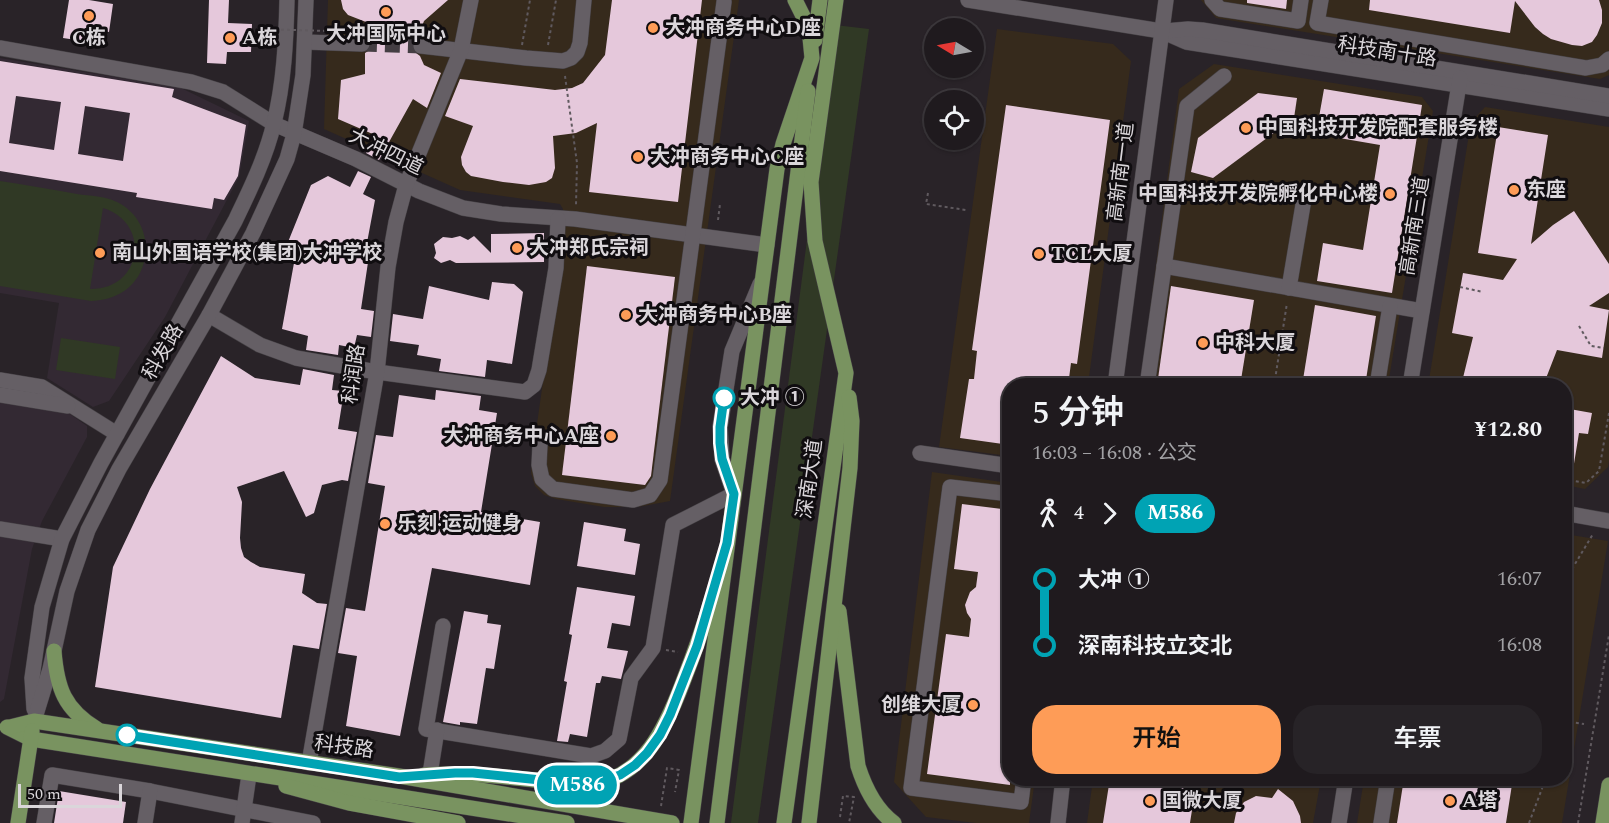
<!DOCTYPE html>
<html lang="zh">
<meta charset="utf-8">
<style>
:root{--surface:#1f1a1e;--page:#272327;--text:#f1f3f6;--muted:#a1a1a4;--line:#3c383c;--accent:#fe9c57}
body{margin:0;font-family:Spectral,"Noto Sans SC",serif;background:var(--page);color:var(--text);height:100vh;display:flex;flex-direction:column;font-size:22px;white-space:nowrap}
*{box-sizing:border-box;margin:0}
p{font-size:20px;color:var(--muted)}
.icon{flex:none;width:33px;height:33px;fill:none;stroke:currentColor;stroke-width:2;stroke-linecap:round;stroke-linejoin:round}
.map{position:relative;flex:1;overflow:hidden}
.details{position:absolute;left:1002px;top:378px;width:570px;height:408px;display:flex;flex-direction:column;background:var(--surface);border-radius:24px;box-shadow:0 2px 4px #0004,0 0 0 2px var(--line)}
.details>*{flex:none}
.badge{padding:0 12px;border-radius:20px;font-size:21px;line-height:39px}
.needle{width:39px;rotate:280deg}
.buttons{position:absolute;left:924px;top:18px;display:grid;gap:12px}
.buttons a{display:grid;place-items:center;width:60px;height:60px;border-radius:50%;background:var(--surface);box-shadow:0 2px 4px #0004,0 0 0 2px var(--line);font-size:30px}
.scale{position:absolute;left:18px;bottom:15px;width:104px;box-sizing:border-box;padding-left:6px;border:3px solid #dad6da;border-top:0;font-size:16px;line-height:21px;white-space:nowrap;color:#dad6da;-webkit-text-stroke:4px #100d10;paint-order:stroke}
.map>.badge{position:absolute;translate:-50% -50%;box-shadow:0 0 0 3px #fff}
.legs{display:flex;align-items:center;gap:9px;height:66px;padding:0 30px;font-size:20px}
.legs p{margin-inline-start:auto}
.summary{display:flex;align-items:center;justify-content:space-between;height:102px;padding:0 30px}
h1{font-size:33px;font-weight:600;line-height:45px}
.button{display:flex;gap:12px;margin-top:auto;padding:12px 30px}
.button a{flex:1;height:69px;border-radius:24px;background:var(--accent);color:#111;font-size:24px;font-weight:600;line-height:69px;text-align:center}
.button a+a{background:var(--page);color:var(--text)}
ul{padding:0 30px;list-style:none}
li{display:flex;align-items:center;gap:21px;height:66px;font-size:22px}
li i{display:grid;place-items:center;width:9px;height:100%;margin:0 8px;background:currentColor}
li i::after{content:'';width:15px;height:15px;margin:-8px;border:4px solid;border-radius:50%;background:var(--surface)}
li p{margin-inline-start:auto}
li:first-child i{background:linear-gradient(#0000 50%,currentColor 0)}
li:last-child i{background:linear-gradient(currentColor 50%,#0000 0)}
.map>svg:first-child{display:block}
.commercial{fill:#362a1c}
.built{fill:#332933}
.green{fill:#303925;fill-rule:evenodd}
.building{fill:#e5c8db;fill-rule:evenodd}
.lines{fill:none;stroke-linecap:round;stroke-linejoin:round}
.minor-tunnel{stroke:#443e43;stroke-width:15;stroke-dasharray:15 8;stroke-linecap:butt}
.minor-casing{stroke:#454145;stroke-width:16}
.major-casing{stroke:#454145;stroke-width:16}
.path{stroke:#605a5f;stroke-width:2;stroke-dasharray:3 3;stroke-linecap:butt}
.minor{stroke:#655f65;stroke-width:15}
.major{stroke:#799360;stroke-width:15}
.path-bridge{stroke:#605a5f;stroke-width:2;stroke-dasharray:3 3;stroke-linecap:butt}
.line-1-casing{stroke:#fff;stroke-width:14}
.line-1{stroke:#00a3b4;stroke-width:9}
.poi-dot{fill:#fe9c57;stroke:#100d10;stroke-width:2}
.stop-1-dot{fill:#fff;stroke:#00a3b4;stroke-width:3}
.labels{text-anchor:middle;dominant-baseline:central;stroke-width:6;stroke-linejoin:round;paint-order:stroke}
.poi-label{font-size:20px;font-weight:bold;fill:#dad6da;stroke:#100d10;text-anchor:start}
.street-label{font-size:20px;fill:#dad6da;stroke:#100d10}
.stop-label{font-size:20px;font-weight:bold;fill:#dad6da;stroke:#100d10;text-anchor:start}
</style>
<div class="map">
<svg width="1609" height="823" viewBox="0 0 1609 823">
<rect width="100%" height="100%" fill="#292328"/>
<g class="commercial">
<path d="M328,0H739L670,501L638,507H604L556,499L544,495L535,486L531,473L532,459L554,304L563,209L560,204L460,190L324,129Z"/>
<path d="M1201,0H1609V75L1600,79L1216,18Z"/>
<path d="M997,29L1113,44L1131,61L1088,385L1010,386L1009,456L939,447Z"/>
<path d="M1214,64L1422,97L1433,111L1388,385L1140,386L1179,89Z"/>
<path d="M1485,107L1609,127V461L1608,467L1585,489L1565,485L1564,386H1428L1471,122Z"/>
<path d="M932,472L1009,483L1010,778L1035,779L1029,823H976L926,817L894,782Z"/>
<path d="M1565,534L1608,541L1562,823H1357L1364,779L1564,778Z"/>
<path d="M1093,779H1321L1313,823H1087Z"/>
</g>
<g class="built">
<path d="M0,58L181,88L249,121L239,177L165,317L109,401L93,407L47,378L59,303L0,293Z"/>
<path d="M0,388L44,396L87,426V437L42,521L32,549L4,699L0,702Z"/>
</g>
<g class="green">
<path d="M835,25L869,29L758,823H731Z"/>
<path d="M0,181C26,185 51,189 77,194C90,196 105,196 117,202C144,215 153,247 140,273C130,292 112,300 91,301L0,286ZM103,208C152,223 142,290 90,289Z"/>
<path d="M61,338L120,347L115,379L56,370Z"/>
</g>
<g class="building">
<path d="M69,0H89L113,4L109,32L85,28L83,41L63,38Z"/>
<path d="M209,0H229L228,23L252,24L251,52H227L226,64L207,63Z"/>
<path d="M341,0H448L424,21L418,37L411,44L412,50L420,56L424,65L441,73L427,108L413,99L379,160L366,153L375,135L338,119L341,80L365,74V53L370,50L372,44L370,39L365,35L366,22L348,15L343,9Z"/>
<path d="M612,0H702L678,202L589,192L597,123L576,133L553,136L555,168L552,178L546,182L529,185L503,182L471,176L466,172L462,165L461,157L473,126L445,116L460,79L555,90L572,88L583,83L605,55Z"/>
<path d="M1247,0H1287L1286,9L1247,3Z"/>
<path d="M1370,0H1599L1602,10V23L1597,35L1592,42L1582,46L1572,45L1551,39L1543,34L1535,27L1515,1L1510,33L1369,10Z"/>
<path d="M0,61L174,89L172,97L246,125L238,176L224,200L214,198L212,209L136,197L137,193L0,171ZM16,96L61,102L54,150L9,143ZM85,106L130,113L123,161L78,154Z"/>
<path d="M1324,89L1422,105L1392,293L1317,281L1323,243L1363,250L1380,145L1316,134Z"/>
<path d="M1258,93L1297,98L1294,118L1213,178L1191,172L1198,138Z"/>
<path d="M1006,105L1110,120L1077,364L1071,363L1068,386H1010V445L960,438L969,379H974L977,351L972,350Z"/>
<path d="M1498,127L1548,135L1531,244L1553,225L1574,211L1609,264V293L1589,306L1609,310L1602,358L1557,350L1543,386H1461L1473,337L1452,333L1463,273L1503,280L1517,259L1478,253Z"/>
<path d="M358,171L371,177L363,194L375,200L366,248L370,249L361,309L374,311L371,337L357,335L354,348L339,345L338,355L306,350L308,336L282,329L296,252L286,247L311,185L328,176L350,187Z"/>
<path d="M544,233V262L456,263L450,260L441,263L434,258L436,253L434,244L443,237L452,238L460,236L468,240L474,236L491,253V234Z"/>
<path d="M587,266L675,277L651,476L645,485L562,475Z"/>
<path d="M492,282L514,284L523,292L512,364L487,360L485,377L439,371L441,359L417,355L419,345L390,341L393,314L423,319L429,286L489,300Z"/>
<path d="M1171,286L1254,300L1240,386H1157Z"/>
<path d="M1315,305L1376,316L1365,386H1302Z"/>
<path d="M221,356L255,378L300,385L303,369L334,375L332,390L344,391L338,429L357,432L348,481L342,480L322,485L314,513L306,517L284,471L237,487L242,502L240,538L241,548L244,557L251,562L260,567L305,574L302,593L317,603L327,604L319,649L293,645L281,718L95,687L113,567L150,489Z"/>
<path d="M436,390L481,396L479,410L497,413L481,512L540,522L530,585L432,568L400,736L346,726L357,656L338,653L346,608L365,611L368,593L385,486L368,483L376,435L393,437L399,395L435,400Z"/>
<path d="M1564,408L1592,413L1588,434L1579,433L1571,482L1564,481Z"/>
<path d="M962,504L1010,510V785L927,774L946,634L969,637L971,619L967,613L965,605L970,592L976,587L978,572L954,569Z"/>
<path d="M584,522L626,529L624,541L640,544L635,575L577,566Z"/>
<path d="M577,587L635,596L630,626L612,623L607,648L628,651L621,679L602,676L600,683H596L587,737L570,734L568,742L557,741L567,682L564,681L572,635L569,634Z"/>
<path d="M464,611L488,615L487,623L501,625L494,669L486,668L477,724L460,722V725L443,722Z"/>
<path d="M1110,778H1197L1190,823H1103Z"/>
<path d="M1404,778H1513L1506,823H1397Z"/>
<path d="M1278,789L1293,801L1300,816L1301,823H1234L1236,813L1244,802L1256,796L1272,798Z"/>
<path d="M59,791L126,802L123,823H54Z"/>
</g>
<g class="lines">
<path class="minor-tunnel" d="M362,44L421,46"/>
<g class="minor-casing">
<g id="minor">
<path d="M968,0L1161,31L1186,42L1609,109"/>
<path d="M1212,0L1220,9L1298,21L1301,0"/>
<path d="M1321,0L1317,23L1586,68L1602,65L1609,59"/>
<path d="M1165,31L1188,29L1202,30L1609,96"/>
<path d="M305,42L362,44"/>
<path d="M421,46L526,58L563,61L571,58L577,52L580,43L584,0"/>
<path d="M0,48L191,82L223,92L274,124L356,159L419,191L463,208L501,214L575,219L767,245"/>
<path d="M1164,266L1422,311"/>
<path d="M1289,288L1305,193"/>
<path d="M209,315L260,345L296,358L377,372L525,392L534,385L539,370L556,268L558,219"/>
<path d="M0,380L42,387L117,434"/>
<path d="M1115,386L1166,0"/>
<path d="M1147,386L1187,106L1224,76"/>
<path d="M1377,386L1390,306"/>
<path d="M1410,386L1460,78"/>
<path d="M0,395L68,406"/>
<path d="M540,444L539,465L542,479L553,489L633,500L650,495L660,480L724,2"/>
<path d="M920,453L1010,466"/>
<path d="M1010,494L950,487L911,788L1021,802L1024,778"/>
<path d="M1564,513L1609,521"/>
<path d="M0,529L62,539"/>
<path d="M443,626L426,729L591,756L605,751L619,739L631,678L653,648L673,525L734,494L722,459L720,427L732,351L760,284"/>
<path d="M34,709L32,678L42,607L62,539L101,463L235,221C250,190 266,157 274,123C284,83 286,41 287,0"/>
<path d="M34,721L50,669L67,591L88,530L119,469L209,315L253,233L287,159L294,134L303,75L306,0"/>
<path d="M309,763L377,372L388,267L396,222L406,185L461,50L471,0"/>
<path d="M430,774L437,730"/>
<path d="M44,823L52,775L150,791L313,823"/>
<path d="M145,823L150,791"/>
<path d="M242,823L249,775"/>
<path d="M1058,823L1063,778"/>
<path d="M1339,823L1346,778"/>
<path d="M1381,823L1388,778"/>
</g>
</g>
<g class="major-casing">
<g id="major">
<path d="M815,40L820,0"/>
<path d="M839,611L858,766C865,788 875,809 894,823"/>
<path d="M54,651C57,688 64,709 97,729"/>
<path d="M7,727L31,739L567,823"/>
<path d="M10,727L34,721L399,776L672,823"/>
<path d="M424,775C461,772 497,776 534,780C552,782 571,787 589,785C644,778 666,727 683,682C694,654 704,625 713,595"/>
<path d="M286,786L349,803L458,823"/>
<path d="M18,823L32,731"/>
<path d="M691,823L777,169L783,144L812,58L809,28L795,0"/>
<path d="M717,823L808,91"/>
<path d="M784,823L846,373L815,241L811,182L836,0"/>
<path d="M809,823L850,468L852,421L849,397"/>
<path d="M1603,823L1609,785"/>
</g>
</g>
<g class="path">
<path d="M522,45L530,0"/>
<path d="M548,45L556,0"/>
<path d="M565,76L577,163L576,205"/>
<path d="M928,193L926,204L966,210"/>
<path d="M718,220L720,204"/>
<path d="M1460,287L1483,292"/>
<path d="M1579,326L1591,346L1604,348"/>
<path d="M1274,386L1287,303"/>
<path d="M1564,479L1586,483L1599,471L1609,413"/>
<path d="M1564,568L1572,569L1568,660L1564,679"/>
<path d="M1572,569L1593,534"/>
<path d="M666,650L678,652"/>
<path d="M1564,721L1584,724"/>
<path d="M661,806L667,768L679,770L675,792"/>
<path d="M840,817L843,796L854,797L849,823"/>
<path d="M1529,823L1546,778"/>
<path d="M1578,823L1609,635"/>
</g>
<use href="#minor" class="minor"/>
<use href="#major" class="major"/>
<path class="path-bridge" d="M257,29L365,32"/>
</g>
<g class="lines">
<g class="line-1-casing">
<path id="line-1" d="M127,735L399,777L455,773H473L589,785L620,775L635,765L647,753L660,735L670,715L697,646L727,543L734,494L722,459L720,443V427L724,398"/>
</g>
<use href="#line-1" class="line-1"/>
</g>
<g class="poi-dot">
<circle cx="386" cy="12" r="6"/>
<circle cx="89" cy="16" r="6"/>
<circle cx="653" cy="28" r="6"/>
<circle cx="230" cy="38" r="6"/>
<circle cx="1246" cy="128" r="6"/>
<circle cx="638" cy="157" r="6"/>
<circle cx="1514" cy="190" r="6"/>
<circle cx="1390" cy="194" r="6"/>
<circle cx="517" cy="248" r="6"/>
<circle cx="100" cy="253" r="6"/>
<circle cx="1039" cy="254" r="6"/>
<circle cx="626" cy="315" r="6"/>
<circle cx="1203" cy="343" r="6"/>
<circle cx="611" cy="436" r="6"/>
<circle cx="385" cy="524" r="6"/>
<circle cx="973" cy="705" r="6"/>
<circle cx="1150" cy="801" r="6"/>
<circle cx="1450" cy="801" r="6"/>
</g>
<g class="stop-1-dot">
<circle cx="724" cy="398" r="10"/>
<circle cx="127" cy="735" r="10"/>
</g>
<g class="labels">
<g class="poi-label">
<text x="665" y="28">大冲商务中心D座</text>
<text x="386" y="34" text-anchor="middle">大冲国际中心</text>
<text x="89" y="38" text-anchor="middle">C栋</text>
<text x="242" y="38">A栋</text>
<text x="1258" y="128">中国科技开发院配套服务楼</text>
<text x="650" y="157">大冲商务中心C座</text>
<text x="1526" y="190">东座</text>
<text x="1378" y="194" text-anchor="end">中国科技开发院孵化中心楼</text>
<text x="529" y="248">大冲郑氏宗祠</text>
<text x="112" y="253">南山外国语学校(集团)大冲学校</text>
<text x="1051" y="254">TCL大厦</text>
<text x="638" y="315">大冲商务中心B座</text>
<text x="1215" y="343">中科大厦</text>
<text x="599" y="436" text-anchor="end">大冲商务中心A座</text>
<text x="397" y="524">乐刻·运动健身</text>
<text x="961" y="705" text-anchor="end">创维大厦</text>
<text x="1162" y="801">国微大厦</text>
<text x="1462" y="801">A塔</text>
</g>
<g class="street-label">
<text transform="translate(1387 52) rotate(9)">科技南十路</text>
<text transform="translate(386 152) rotate(26)">大冲四道</text>
<text transform="translate(1121 172) rotate(-83)">高新南一道</text>
<text transform="translate(1415 226) rotate(-81)">高新南三道</text>
<text transform="translate(163 352) rotate(-60)">科发路</text>
<text transform="translate(354 374) rotate(-82)">科润路</text>
<text transform="translate(810 479) rotate(-82)">深南大道</text>
<text transform="translate(344 747) rotate(8)">科技路</text>
</g>
<g class="stop-label">
<text x="740" y="398">大冲 ①</text>
</g>
</g>
</svg>
<div class="buttons">
<a><svg class="needle" viewBox="-14 -14 28 28"><path d="M0-13l5 13h-10z" fill="#e53935"/><path d="M0 13l5-13h-10z" fill="#a1a1a4"/></svg></a>
<a><svg class="icon" aria-label="locate" viewBox="0 0 24 24"><circle cx="12" cy="12" r="6"/><path d="M12 2v4M12 18v4M2 12h4M18 12h4"/></svg></a>
</div>
<div class="scale">50 m</div>
<b class="badge" style="left:577px;top:785px;background:#00a3b4;color:#fff">M586</b>
<section class="details">
<div class="summary"><div><h1>5 分钟</h1><p>16:03 – 16:08 · 公交</p></div><b>¥12.80</b></div>
<div class="legs"><svg class="icon" aria-label="walk" viewBox="0 0 24 24"><circle cx="13" cy="4" r="2"/><path d="M13 8l-2 6 4 7M11 14l-3 7M7 12l3-4h3l4 4"/></svg>4<svg class="icon" aria-label="forward" viewBox="0 0 24 24"><path d="M9 5l7 7-7 7"/></svg><b class="badge" style="background:#00a3b4;color:#fff">M586</b></div>
<ul>
<li><i style="color:#00a3b4"></i><b>大冲 ①</b><p>16:07</p></li>
<li><i style="color:#00a3b4"></i><b>深南科技立交北</b><p>16:08</p></li>
</ul>
<div class="button"><a>开始</a><a>车票</a></div>
</section>
</div>
